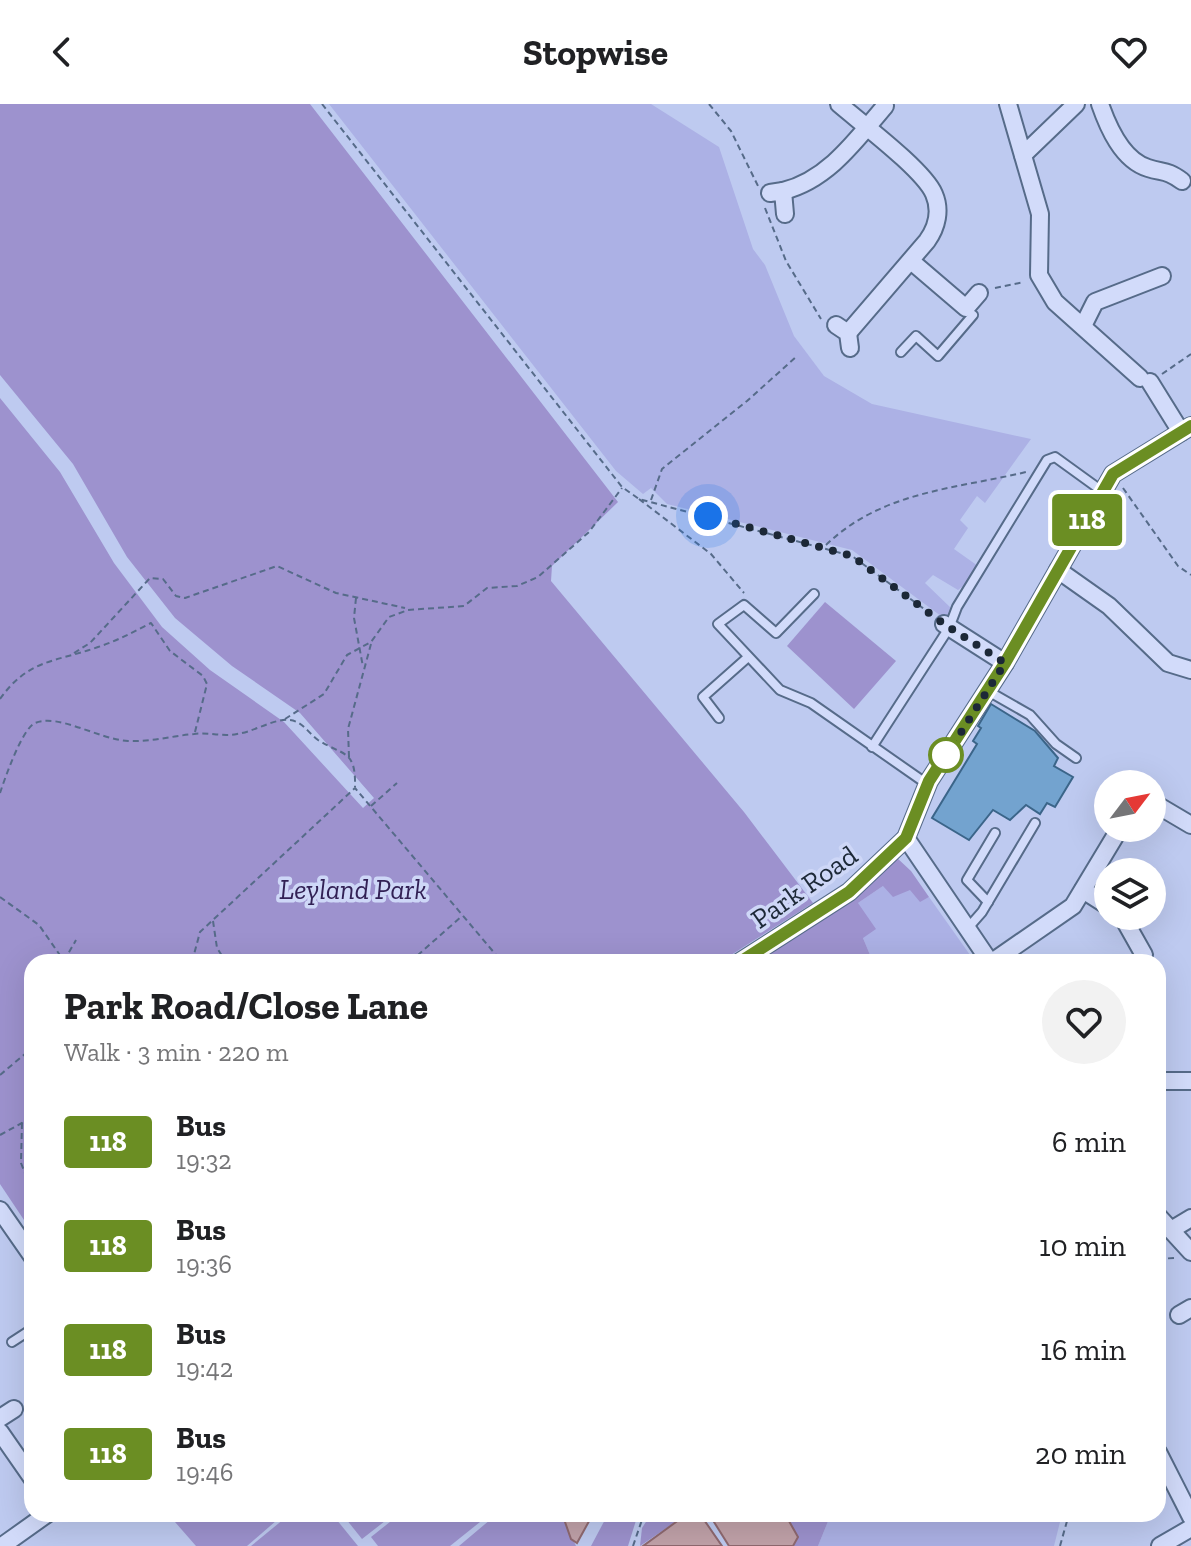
<!DOCTYPE html>
<meta charset="utf-8">
<style>
:root{--surface:#fff;--page:#f2f2f2;--text:#202124;--muted:#757577}
body{margin:0;font-family:"Zilla Slab",serif;background:var(--page);color:var(--text);height:100vh;display:flex;flex-direction:column;font-size:30px;white-space:nowrap}
*{box-sizing:border-box;margin:0}
p{font-size:26px;color:var(--muted)}
.icon{flex:none;width:44px;height:44px;fill:none;stroke:currentColor;stroke-width:2;stroke-linecap:round;stroke-linejoin:round}
.map{position:relative;flex:1;overflow:hidden}
.drawer{position:absolute;left:24px;top:850px;width:1142px;height:568px;display:flex;flex-direction:column;background:var(--surface);border-radius:24px;box-shadow:0 8px 32px #0002}
.drawer>*{flex:none}
.badge{padding:0 16px;border-radius:6px;font-size:28px;line-height:52px}
.needle{width:52px;rotate:58deg}
.controls{position:absolute;left:1094px;top:666px;display:grid;gap:16px}
.controls a{display:grid;place-items:center;width:72px;height:72px;border-radius:50%;background:var(--surface);box-shadow:0 8px 32px #0002;font-size:40px}
.you{position:absolute;width:40px;height:40px;margin:-20px;border:6px solid #fff;border-radius:50%;background:#1a73e8;box-shadow:0 0 0 12px #1a73e833}
.map>.badge{position:absolute;translate:-50% -50%;box-shadow:0 0 0 4px #fff}
.round{display:grid;place-items:center;flex:none;width:84px;height:84px;border-radius:42px;background:var(--page)}
.overview{display:flex;align-items:center;justify-content:space-between;height:136px;padding:0 40px}
h1{font-size:38px;font-weight:700;line-height:60px}
ul{padding:0;list-style:none}
li{display:flex;align-items:center;gap:24px;height:104px;padding:0 40px}
li div{flex:1}
li b{display:block;font-size:30px}
li em{font-style:normal}
li .badge{min-width:88px;font-weight:700;text-align:center}
header{display:flex;justify-content:space-between;align-items:center;height:104px;padding:0 40px;background:var(--surface);font-size:36px;font-weight:700}
.map>svg:first-child{display:block}
.farmland{fill:#acb1e5}
.green{fill:#9d92ce}
.water{fill:#c1a2a9;stroke:#8f6970;stroke-width:2}
.building{fill:#73a3cf;stroke:#3b6589;stroke-width:2}
.lines{fill:none;stroke-linecap:round;stroke-linejoin:round}
.lane-casing{stroke:#566b89;stroke-width:12}
.street-casing{stroke:#566b89;stroke-width:20}
.path{stroke:#566b89;stroke-width:2;stroke-dasharray:6 4;stroke-linecap:butt}
.lane{stroke:#d2dbfa;stroke-width:8}
.street{stroke:#d2dbfa;stroke-width:16}
.line-casing{stroke:#fff;stroke-width:18}
.line{stroke:#6b8e23;stroke-width:12}
.walk{stroke:#1c2837;stroke-width:8;stroke-dasharray:0 14.4}
.stop-dot{fill:#fff;stroke:#6b8e23;stroke-width:4}
.labels{text-anchor:middle;dominant-baseline:central;stroke-width:7;stroke-linejoin:round;paint-order:stroke}
.street-label{font-size:28px;fill:#1c2837;stroke:#ced7f7}
.park-label{font-size:28px;font-style:italic;fill:#322155;stroke:#ced7f7}
</style>
<header><svg class="icon" aria-label="back" viewBox="0 0 24 24"><path d="M15 5l-7 7 7 7"/></svg>Stopwise<svg class="icon" aria-label="heart" viewBox="0 0 24 24"><path d="M12 20l-8-8c-3-5 5-10 8-4 3-6 11-1 8 4z"/></svg></header>
<div class="map">
<svg width="1191" height="1442" viewBox="0 0 1191 1442">
<rect width="100%" height="100%" fill="#becaf0"/>
<g class="farmland">
<path d="M329,0H651L719,43L753,145L765,161L794,232L824,272L872,300L1031,335L985,399L977,392L960,416L968,424L954,445L978,462L966,480L958,486L933,471L925,479L952,505L945,515L852,446L667,400L651,384L643,390L616,367Z"/>
<path d="M883,782L910,785L920,797L929,793L975,858H950L945,851L935,858H873L863,834L858,799Z"/>
<path d="M831,1410H1062L1054,1442H818Z"/>
</g>
<g class="green">
<path d="M0,0H310L618,398L552,462L551,477L744,708L813,799L720,858H32V1128L0,1080V294L60,368L114,459L162,523L210,566L284,618L363,704L374,694L300,609L232,562L175,514L127,453L73,360L0,271Z"/>
<path d="M825,498L896,557L854,605L787,542Z"/>
<path d="M896,753L911,767L929,793L920,798L910,786L893,793L883,782L858,799L876,825L863,834L873,858H751L844,800Z"/>
<path d="M168,1410H284L247,1442H196Z"/>
<path d="M290,1410H332L358,1442H251Z"/>
<path d="M342,1410H394L362,1435Z"/>
<path d="M400,1410H473L480,1418L450,1442H378L371,1433Z"/>
<path d="M497,1410H573L565,1418L576,1442H459Z"/>
<path d="M608,1410H638L628,1442H591Z"/>
<path d="M651,1410H687L640,1442L642,1424Z"/>
<path d="M785,1410H831L818,1442H793Z"/>
</g>
<g class="water">
<path d="M573,1410H593L577,1439L571,1435L565,1418Z"/>
<path d="M687,1410H700L722,1442H643Z"/>
<path d="M709,1410H785L798,1433L793,1442H729Z"/>
</g>
<path class="building" d="M991,600L1035,627L1058,654L1054,662L1073,673L1055,703L1047,699L1040,710L1026,701L1010,716L993,706L969,736L932,714L977,640L973,637L981,624L978,622Z"/>
<g class="lines">
<g class="lane-casing">
<g id="lane">
<path d="M901,248L916,232L938,252L973,211"/>
<path d="M814,490L776,529L744,501L718,520L780,586L811,599L927,680"/>
<path d="M988,587L1030,611L1056,640L1076,654"/>
<path d="M719,614L703,593L747,554"/>
<path d="M872,643L949,524L957,503L1047,356L1055,353L1102,387"/>
<path d="M988,798L967,776L995,729"/>
<path d="M967,825L982,808L1035,719"/>
<path d="M12,1238L32,1225"/>
</g>
</g>
<g class="street-casing">
<g id="street">
<path d="M839,0C861,19 924,66 934,90C941,106 937,123 927,137L848,229"/>
<path d="M1008,0L1040,110L1039,171L1055,198L1140,274"/>
<path d="M1100,0C1108,23 1122,56 1148,64C1164,69 1167,66 1182,77"/>
<path d="M1023,51L1076,0"/>
<path d="M783,87C828,76 856,36 885,2"/>
<path d="M770,89L783,87L785,110"/>
<path d="M911,157L966,204L979,189"/>
<path d="M836,221L848,229L850,244"/>
<path d="M1083,222L1095,198L1162,172"/>
<path d="M1150,278L1181,328"/>
<path d="M1058,466L1109,502L1168,559L1191,566"/>
<path d="M944,520L1005,559"/>
<path d="M1152,698L1191,721"/>
<path d="M906,734L990,858"/>
<path d="M1083,786L1108,802"/>
<path d="M1122,812L1144,851"/>
<path d="M740,858L849,788L906,734L929,677L1005,559L1113,370L1191,322"/>
<path d="M992,858L1073,802L1120,724"/>
<path d="M1158,977H1191"/>
<path d="M0,1106L32,1152"/>
<path d="M1158,1112L1191,1148"/>
<path d="M1171,1126L1191,1114"/>
<path d="M1179,1211L1191,1204"/>
<path d="M0,1314L14,1305"/>
<path d="M0,1328L32,1374"/>
<path d="M1158,1348L1191,1413"/>
<path d="M2,1442L47,1410"/>
<path d="M1160,1442L1191,1424"/>
</g>
</g>
<g class="path">
<path d="M322,0L622,383L639,395L852,452L931,510"/>
<path d="M709,0L731,27L758,82"/>
<path d="M765,104L786,157L821,215"/>
<path d="M995,184L1024,178"/>
<path d="M1162,270L1191,250"/>
<path d="M1123,384L1178,462L1191,471"/>
<path d="M639,395L711,450L744,489"/>
<path d="M651,396L662,365L747,297L796,253"/>
<path d="M826,441C882,387 955,385 1026,368"/>
<path d="M356,494L354,514L363,563"/>
<path d="M74,549L90,539L150,474L163,475L176,492L185,494L277,462L336,489L405,504"/>
<path d="M0,595C28,555 56,558 98,543C117,537 133,528 151,519L170,547L203,572L207,580L195,628"/>
<path d="M285,615L324,590L347,551L371,538L389,513L408,506L464,502L487,484L517,482L538,473L589,428L622,384"/>
<path d="M349,653L348,625L371,540"/>
<path d="M0,689C5,674 22,625 35,619C58,609 98,635 128,637C151,638 172,632 194,630C209,628 222,633 237,630C252,628 268,618 283,616C301,614 306,627 318,636C343,652 356,645 355,683"/>
<path d="M371,702L397,679"/>
<path d="M0,793L39,821L64,857"/>
<path d="M213,817L217,844L226,858"/>
<path d="M64,857L76,836"/>
<path d="M192,858L200,828L355,684L502,858"/>
<path d="M410,858L462,812"/>
<path d="M0,971L32,944"/>
<path d="M22,1019L21,1059L32,1087"/>
<path d="M0,1031L22,1019L32,1009"/>
<path d="M1158,1155L1174,1154"/>
<path d="M633,1442L644,1410"/>
<path d="M1060,1442L1069,1410"/>
</g>
<use href="#lane" class="lane"/>
<use href="#street" class="street"/>
</g>
<g class="lines">
<g class="line-casing">
<path id="line" d="M740,858L849,788L906,734L929,677L1005,559L1113,370L1191,322"/>
</g>
<use href="#line" class="line"/>
<path class="walk" d="M708,412L852,452L944,520L1005,559L944,655L946,651"/>
</g>
<circle class="stop-dot" cx="946" cy="651" r="16"/>
<g class="labels">
<g class="street-label">
<text transform="translate(804 783) rotate(-35)">Park Road</text>
</g>
<g class="park-label">
<text x="353" y="785">Leyland Park</text>
</g>
</g>
</svg>
<div class="controls">
<a><svg class="needle" viewBox="-14 -14 28 28"><path d="M0-13l5 13h-10z" fill="#e53935"/><path d="M0 13l5-13h-10z" fill="#757577"/></svg></a>
<a><svg class="icon" aria-label="layers" viewBox="0 0 24 24"><path d="M12 4l9 5-9 5-9-5zM3 14l9 5 9-5"/></svg></a>
</div>
<div class="you" style="left:708px;top:412px"></div>
<b class="badge" style="left:1087px;top:416px;background:#6b8e23;color:#fff">118</b>
<section class="drawer">
<div class="overview"><div><h1>Park Road/Close Lane</h1><p>Walk · 3 min · 220 m</p></div><a class="round"><svg class="icon" aria-label="heart" viewBox="0 0 24 24"><path d="M12 20l-8-8c-3-5 5-10 8-4 3-6 11-1 8 4z"/></svg></a></div>
<ul>
<li><span class="badge" style="background:#6b8e23;color:#fff">118</span><div><b>Bus</b><p>19:32</p></div><em>6 min</em></li>
<li><span class="badge" style="background:#6b8e23;color:#fff">118</span><div><b>Bus</b><p>19:36</p></div><em>10 min</em></li>
<li><span class="badge" style="background:#6b8e23;color:#fff">118</span><div><b>Bus</b><p>19:42</p></div><em>16 min</em></li>
<li><span class="badge" style="background:#6b8e23;color:#fff">118</span><div><b>Bus</b><p>19:46</p></div><em>20 min</em></li>
</ul>
</section>
</div>
